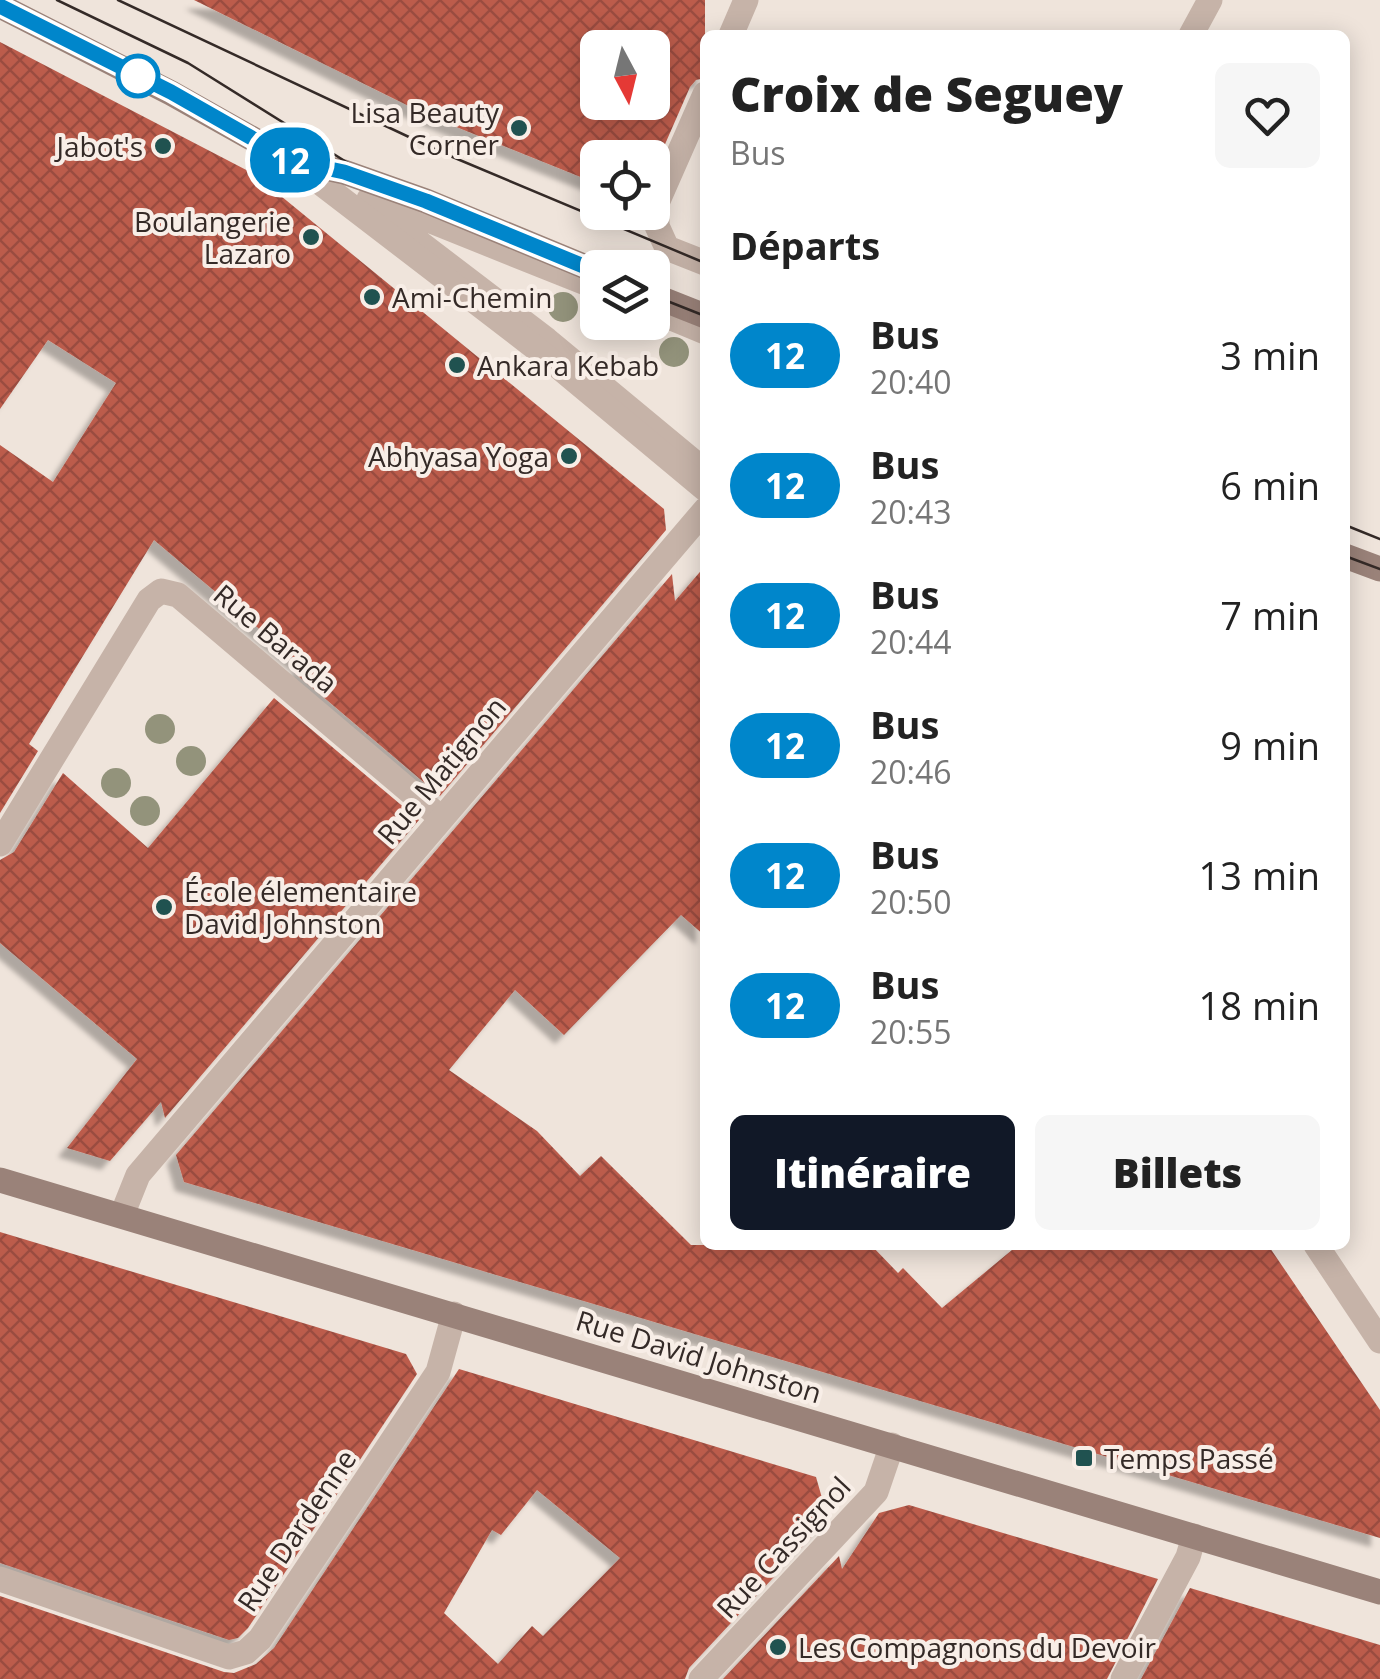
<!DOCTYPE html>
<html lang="fr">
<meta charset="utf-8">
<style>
:root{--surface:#fff;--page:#f6f6f6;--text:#222;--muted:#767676;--accent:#111827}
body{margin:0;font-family:"Open Sans",sans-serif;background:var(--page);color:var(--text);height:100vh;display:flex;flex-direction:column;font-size:38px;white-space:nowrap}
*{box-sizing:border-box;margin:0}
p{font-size:32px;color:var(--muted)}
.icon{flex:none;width:55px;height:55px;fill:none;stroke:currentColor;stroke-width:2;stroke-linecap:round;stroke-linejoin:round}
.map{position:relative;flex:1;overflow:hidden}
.side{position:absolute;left:700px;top:30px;width:650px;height:1220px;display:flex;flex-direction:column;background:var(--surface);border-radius:15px;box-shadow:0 5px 25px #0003}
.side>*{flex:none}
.badge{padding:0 20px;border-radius:32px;font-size:35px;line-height:65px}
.needle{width:65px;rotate:173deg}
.buttons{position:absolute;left:580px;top:30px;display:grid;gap:20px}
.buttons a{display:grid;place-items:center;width:90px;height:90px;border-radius:15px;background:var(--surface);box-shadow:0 5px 25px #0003;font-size:50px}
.map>.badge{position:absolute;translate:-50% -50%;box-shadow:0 0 0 5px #fff}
h2{padding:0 30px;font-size:38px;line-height:90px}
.round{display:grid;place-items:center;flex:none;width:105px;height:105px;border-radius:15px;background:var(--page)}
.head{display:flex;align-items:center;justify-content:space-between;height:170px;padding:0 30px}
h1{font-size:48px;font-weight:800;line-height:75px}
.button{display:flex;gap:20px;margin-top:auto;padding:20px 30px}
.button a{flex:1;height:115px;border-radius:15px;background:var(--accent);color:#fff;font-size:40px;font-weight:800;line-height:115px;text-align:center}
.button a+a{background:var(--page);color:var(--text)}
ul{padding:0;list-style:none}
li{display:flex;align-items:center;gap:30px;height:130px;padding:0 30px}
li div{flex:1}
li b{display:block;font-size:38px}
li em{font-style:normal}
li .badge{min-width:110px;font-weight:700;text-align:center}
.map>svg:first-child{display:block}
.building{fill:url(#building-cross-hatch);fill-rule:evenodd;filter:url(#shadow)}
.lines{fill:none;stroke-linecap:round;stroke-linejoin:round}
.pedestrian{stroke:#c6b3a8;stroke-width:25}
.minor{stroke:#c6b3a8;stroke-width:25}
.tertiary{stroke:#c6b3a8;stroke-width:25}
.secondary{stroke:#9a8279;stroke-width:25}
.tram{stroke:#342a27;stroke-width:2.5}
.tree{fill:#93937b}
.line-casing{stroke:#fff;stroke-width:22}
.line{stroke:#0086cb;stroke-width:15}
.stop-dot{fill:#fff;stroke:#0086cb;stroke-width:5}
.poi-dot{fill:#205250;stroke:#f8eee7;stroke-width:4}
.labels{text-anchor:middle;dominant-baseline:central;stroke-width:8;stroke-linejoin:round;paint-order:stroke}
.poi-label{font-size:28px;fill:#342a27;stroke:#f8eee7;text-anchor:start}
.street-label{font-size:28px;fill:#342a27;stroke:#f8eee7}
</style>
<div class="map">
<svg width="1380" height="1679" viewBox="0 0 1380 1679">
<defs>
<pattern id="building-cross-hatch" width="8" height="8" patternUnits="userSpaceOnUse" patternTransform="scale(2.5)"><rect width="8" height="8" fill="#bc5c4c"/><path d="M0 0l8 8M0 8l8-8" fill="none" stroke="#9a4c3f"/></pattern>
<filter id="shadow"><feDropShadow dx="-9" dy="9" stdDeviation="2.5" flood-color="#0004"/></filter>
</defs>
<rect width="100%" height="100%" fill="#efe4db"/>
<g class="building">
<path d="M194,0H705V78L696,80L690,87L659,158H598V184L429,116ZM598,48H652V102H598Z"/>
<path d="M0,42L254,174L664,509L666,530L440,796L295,673L302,665L154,540L29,744L38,751L0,813V445L53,482L116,383L48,340L0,409Z"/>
<path d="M705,566V936L681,915L564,1035L515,990L449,1070L537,1131L580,1176L601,1156L691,1245H871L898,1273L903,1268L942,1308L1018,1245H1268L1380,1410V1538L184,1182L176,1155L672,574L675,601Z"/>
<path d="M274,698L419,820L165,1118L161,1102L110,1161L67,1148L137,1059L0,943V860L14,852L63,773L148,848Z"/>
<path d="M0,1232L406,1354L417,1374L248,1628L238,1638L229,1640L0,1563Z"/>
<path d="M459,1369L816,1477L828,1519L689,1668L685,1679H0V1596L224,1672L234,1673L256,1664L274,1648ZM537,1490L620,1558L543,1636L532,1626L498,1664L444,1613L492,1530L501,1535Z"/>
<path d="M909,1505L1158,1579L1107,1679H723L839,1556L842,1569L879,1513Z"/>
<path d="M1190,1588L1380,1645V1679H1141Z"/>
</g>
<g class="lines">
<g class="pedestrian">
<path d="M598,288L376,199H369L374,208L547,340L705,471"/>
<path d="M652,310L705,332"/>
</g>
<g class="minor">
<path d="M731,35L746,0"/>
<path d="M705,94L657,203V226L667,248L705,263"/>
<path d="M0,844L149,600L161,591L178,595L440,817"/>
<path d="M122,1215L138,1175L705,510"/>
<path d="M0,1579L229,1657L246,1652L260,1639L438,1372L454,1314"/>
<path d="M701,1679L876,1492L892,1445"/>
<path d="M1123,1679L1188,1557L1194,1536"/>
</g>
<g class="tertiary">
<path d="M1191,35L1210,0"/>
<path d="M292,161L537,349L705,489"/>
<path d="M1316,1245L1380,1341"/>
</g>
<g class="secondary">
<path d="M0,6L171,93L292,161L344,172L426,201L598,272"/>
<path d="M652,295L705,316"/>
<path d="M1345,556L1380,569"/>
<path d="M0,1180L1380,1592"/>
</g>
<g class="tram">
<path d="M57,0L188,63L348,163L426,201L598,272"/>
<path d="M118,0L443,153L705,263"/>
<path d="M652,295L705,316"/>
<path d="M1345,525L1380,539"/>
<path d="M1345,556L1380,569"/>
</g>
</g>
<g class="tree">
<circle cx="563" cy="307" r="15"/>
<circle cx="674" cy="352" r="15"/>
<circle cx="160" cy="729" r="15"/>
<circle cx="191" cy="761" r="15"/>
<circle cx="116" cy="783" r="15"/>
<circle cx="145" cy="811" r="15"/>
</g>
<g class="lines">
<g class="line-casing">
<path id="line" d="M0,6L171,92L292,161L344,172L426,201L598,272"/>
</g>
<use href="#line" class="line"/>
</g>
<circle class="stop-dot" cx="138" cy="76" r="20"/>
<g class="poi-dot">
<circle cx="519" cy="128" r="10"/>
<circle cx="163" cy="146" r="10"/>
<circle cx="311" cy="237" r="10"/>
<circle cx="372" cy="297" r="10"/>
<circle cx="457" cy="365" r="10"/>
<circle cx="569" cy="456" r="10"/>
<circle cx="164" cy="907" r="10"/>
<rect x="1074" y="1448" width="20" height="20" rx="5"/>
<circle cx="778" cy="1647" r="10"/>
</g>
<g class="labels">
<g class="poi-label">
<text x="499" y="112" text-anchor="end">Lisa Beauty<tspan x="499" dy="32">Corner</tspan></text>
<text x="143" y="146" text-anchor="end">Jabot's</text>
<text x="291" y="221" text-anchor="end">Boulangerie<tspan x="291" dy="32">Lazaro</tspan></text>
<text x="392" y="297">Ami-Chemin</text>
<text x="477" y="365">Ankara Kebab</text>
<text x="549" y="456" text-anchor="end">Abhyasa Yoga</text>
<text x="184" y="891">École élementaire<tspan x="184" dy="32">David Johnston</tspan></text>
<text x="1104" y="1458">Temps Passé</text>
<text x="798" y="1647">Les Compagnons du Devoir</text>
</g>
<g class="street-label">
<text transform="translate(276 638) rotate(40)">Rue Barada</text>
<text transform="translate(441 770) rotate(-50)">Rue Matignon</text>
<text transform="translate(699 1356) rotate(17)">Rue David Johnston</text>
<text transform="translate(296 1530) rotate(-56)">Rue Dardenne</text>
<text transform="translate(783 1547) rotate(-47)">Rue Cassignol</text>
</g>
</g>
</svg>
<div class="buttons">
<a><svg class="needle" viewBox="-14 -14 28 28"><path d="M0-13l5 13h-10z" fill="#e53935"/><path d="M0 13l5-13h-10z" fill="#767676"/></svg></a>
<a><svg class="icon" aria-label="locate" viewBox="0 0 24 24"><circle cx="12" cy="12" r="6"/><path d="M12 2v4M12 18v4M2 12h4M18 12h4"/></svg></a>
<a><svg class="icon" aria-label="layers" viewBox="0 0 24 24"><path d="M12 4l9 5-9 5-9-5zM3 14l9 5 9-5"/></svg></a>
</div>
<b class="badge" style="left:290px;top:160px;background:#0086cb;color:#fff">12</b>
<section class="side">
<div class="head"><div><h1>Croix de Seguey</h1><p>Bus</p></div><a class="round"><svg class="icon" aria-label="heart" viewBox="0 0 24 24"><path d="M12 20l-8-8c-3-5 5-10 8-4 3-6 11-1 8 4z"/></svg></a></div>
<h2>Départs</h2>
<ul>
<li><span class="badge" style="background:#0086cb;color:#fff">12</span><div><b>Bus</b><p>20:40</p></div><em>3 min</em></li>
<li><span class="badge" style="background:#0086cb;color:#fff">12</span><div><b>Bus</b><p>20:43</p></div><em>6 min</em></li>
<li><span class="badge" style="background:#0086cb;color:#fff">12</span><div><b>Bus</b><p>20:44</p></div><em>7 min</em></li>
<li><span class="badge" style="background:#0086cb;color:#fff">12</span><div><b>Bus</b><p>20:46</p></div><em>9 min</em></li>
<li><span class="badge" style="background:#0086cb;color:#fff">12</span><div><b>Bus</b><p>20:50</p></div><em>13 min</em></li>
<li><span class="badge" style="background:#0086cb;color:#fff">12</span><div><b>Bus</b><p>20:55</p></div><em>18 min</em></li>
</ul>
<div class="button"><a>Itinéraire</a><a>Billets</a></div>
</section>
</div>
